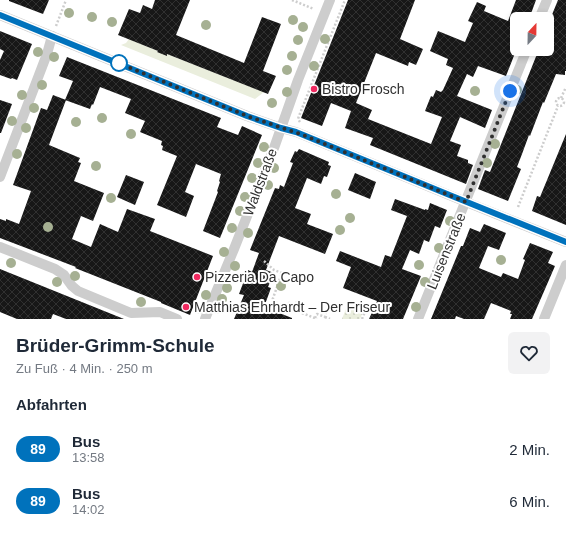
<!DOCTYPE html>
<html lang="de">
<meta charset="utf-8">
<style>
:root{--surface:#fff;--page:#f2f2f3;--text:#1f2937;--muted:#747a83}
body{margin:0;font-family:Arial,sans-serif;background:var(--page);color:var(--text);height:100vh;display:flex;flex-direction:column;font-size:15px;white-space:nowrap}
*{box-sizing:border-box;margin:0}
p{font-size:13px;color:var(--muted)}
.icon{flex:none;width:22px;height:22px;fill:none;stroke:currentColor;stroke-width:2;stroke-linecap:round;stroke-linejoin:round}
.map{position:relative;height:319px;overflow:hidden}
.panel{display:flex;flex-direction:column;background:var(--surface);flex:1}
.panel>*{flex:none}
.badge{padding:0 8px;border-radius:13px;font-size:14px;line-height:26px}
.needle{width:26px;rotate:22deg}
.controls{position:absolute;left:510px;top:12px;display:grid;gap:8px}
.controls a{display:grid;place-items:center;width:44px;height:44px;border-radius:6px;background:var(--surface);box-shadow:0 2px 6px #0003;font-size:20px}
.you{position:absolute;width:20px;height:20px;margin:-10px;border:3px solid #fff;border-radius:50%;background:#1a73e8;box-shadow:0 0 0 6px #1a73e833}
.map>.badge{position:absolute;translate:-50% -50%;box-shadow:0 0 0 2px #fff}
h2{padding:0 16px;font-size:15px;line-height:36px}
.round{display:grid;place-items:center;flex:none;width:42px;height:42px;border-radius:6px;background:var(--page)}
.headline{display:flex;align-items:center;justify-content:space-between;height:68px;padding:0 16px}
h1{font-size:19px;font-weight:700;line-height:30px}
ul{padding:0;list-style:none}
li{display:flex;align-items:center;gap:12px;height:52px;padding:0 16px}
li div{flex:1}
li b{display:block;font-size:15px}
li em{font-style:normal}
li .badge{min-width:44px;font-weight:700;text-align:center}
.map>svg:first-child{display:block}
.green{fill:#eaeedd}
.park{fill:url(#park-dots)}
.building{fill:url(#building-cross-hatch)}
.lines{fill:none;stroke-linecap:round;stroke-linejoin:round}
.path{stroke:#cdcdcd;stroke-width:2.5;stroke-dasharray:2 2;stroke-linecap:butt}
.minor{stroke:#cdcdcd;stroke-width:10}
.tree{fill:#a6b093}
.line-casing{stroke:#fff;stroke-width:9}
.line{stroke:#0072bc;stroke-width:6}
.walk{stroke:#303030;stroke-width:4;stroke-dasharray:0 7.2}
.stop-dot{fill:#fff;stroke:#0072bc;stroke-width:2}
.poi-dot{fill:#f02960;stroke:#fff;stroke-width:1.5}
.labels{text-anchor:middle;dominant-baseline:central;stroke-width:4;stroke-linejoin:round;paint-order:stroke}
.poi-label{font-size:14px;fill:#303030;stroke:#fff;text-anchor:start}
.street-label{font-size:14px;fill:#303030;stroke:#fff}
</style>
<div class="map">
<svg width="566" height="319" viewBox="0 0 566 319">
<defs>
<pattern id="park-dots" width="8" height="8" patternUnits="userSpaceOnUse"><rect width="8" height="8" fill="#eaeedd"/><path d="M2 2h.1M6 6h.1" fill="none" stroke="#c9ccbe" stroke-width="1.8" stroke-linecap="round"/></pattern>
<pattern id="building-cross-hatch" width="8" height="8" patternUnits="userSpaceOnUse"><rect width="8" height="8" fill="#171717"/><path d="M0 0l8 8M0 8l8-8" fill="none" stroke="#303030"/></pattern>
</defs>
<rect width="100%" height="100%" fill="#fff"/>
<path class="green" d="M129,39L158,51L157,52L167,55V54L264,92L255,99L121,45L126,43Z"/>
<path class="park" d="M349,301L365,307L360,319H342Z"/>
<g class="building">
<path d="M9,0H49L43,14L9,1Z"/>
<path d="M155,0H190L176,35L244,63L262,17L281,24L263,71L276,76L268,94L167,54V56L157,52L158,51L118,35L129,9L140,13L143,5L152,9Z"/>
<path d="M348,0H415L400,39L423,49L416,65L409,62L408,66L376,53L356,103L372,110L368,119L431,144L442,117L425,111L431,96L433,97L436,90L441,92L443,90L453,68L446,65L448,59L430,51L438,31L465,42L473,23L468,21L477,2L486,6L484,11L508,21L516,0H536L529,19H517V48L506,76L478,66L473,77L467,74L457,96L492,110L485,128L460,117L450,141L461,145L457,156L468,160V163L473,165L466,184L370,145L373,138L345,128L351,111L331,103L322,126L301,118Z"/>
<path d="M558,0H566V71H565V75L556,74L544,103L543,102L530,136L529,135L522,154L517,167L521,169L508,201L478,189L485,170L490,172L539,49H547V27Z"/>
<path d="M0,31L32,44L17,80L12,78L11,79L0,75V60L4,51L0,49Z"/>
<path d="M67,57L221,118L217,127L238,135L242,126L262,135L220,238L203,231L218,192L217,191L220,182L219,181L221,174L196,164L185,192L194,196L186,217L157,205L177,156L162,150L163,146L161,145L162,141L140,132L145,121L125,113L131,99L100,87L93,105L92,104L90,109L65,100L73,81L59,76Z"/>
<path d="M53,95L66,100L49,145L80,158L78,162L81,163L74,181L104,193L93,221L81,216L72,239L91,247L100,224L118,232L127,209L155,219L150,231L213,256L190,315L161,303V302L75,268L76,267L0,238V219L6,221V219L19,224L31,191L13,185L41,108L47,110Z"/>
<path d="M0,100L12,104L1,133H0Z"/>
<path d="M566,134V225L532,211L537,196L540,197Z"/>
<path d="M299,149L329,162L328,165L331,166L327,177L324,176L321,184L307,178L295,208L311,214L307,224L333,234L325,254L279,236L266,270L274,273L268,287L271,288L264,307L292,318V319H234L244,295L239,294L248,270L252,272L259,253L250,250L275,188L279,189L280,185L284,187L293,163L290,162L295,151L297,152Z"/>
<path d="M355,173L376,182L370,199L348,190Z"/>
<path d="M126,175L144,182L135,205L117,197Z"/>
<path d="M395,199L425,210V209L428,210L430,203L447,210L440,228L435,226L429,242L424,240L419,254L410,250L402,269L421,276L403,319H369L377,301L343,288L351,267L336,261L340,251L381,267L385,255L391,257L407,216L391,210Z"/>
<path d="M484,224L506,233L499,250L488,246L479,268L501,277L503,273L518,279L525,260L523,259L530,243L553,252L548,263L555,266L532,319H510L512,314H510L511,311L491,303L484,319H464L456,316L455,319H431L461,246H463L470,228L480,232Z"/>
<path d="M0,269L124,319H66L53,314L51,319H17L0,312Z"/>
</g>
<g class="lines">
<g class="path">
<path d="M292,0L314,9"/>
<path d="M56,26L66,0"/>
<circle cx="560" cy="102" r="4"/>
<path d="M561,98L566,87"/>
<path d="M300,122L298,119L299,116L345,0"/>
<path d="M518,207L558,106"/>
<path d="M264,261L274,270L282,273L272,301L317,319"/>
<path d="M297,302L295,305L302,308L301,312"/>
<path d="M287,307L289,303L294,305L295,304"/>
<path d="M325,317L330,319"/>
<path d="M315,318L317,314L325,317L326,312"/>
<path d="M362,319L368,304"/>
</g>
<g class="minor">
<path d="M0,15L247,116L281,128L296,132L466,202L566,242"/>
<path d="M539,19L547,0"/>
<path d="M0,177L47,54L52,36"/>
<path d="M0,247L55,269L64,275L72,286L78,291L131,313L160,312L177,319"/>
<path d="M205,319L234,249L274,148L298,80L330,0"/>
<path d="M418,319L527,49"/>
<path d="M544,319L566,265"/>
</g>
</g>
<g class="tree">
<circle cx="69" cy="13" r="5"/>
<circle cx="92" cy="17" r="5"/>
<circle cx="293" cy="20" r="5"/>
<circle cx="112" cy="22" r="5"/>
<circle cx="206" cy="25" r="5"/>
<circle cx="303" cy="27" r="5"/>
<circle cx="325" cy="39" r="5"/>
<circle cx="298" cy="40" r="5"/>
<circle cx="38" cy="52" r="5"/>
<circle cx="292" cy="56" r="5"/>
<circle cx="54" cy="57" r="5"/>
<circle cx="314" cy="66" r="5"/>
<circle cx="287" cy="70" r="5"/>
<circle cx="42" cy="85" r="5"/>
<circle cx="517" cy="90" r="5"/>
<circle cx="475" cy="91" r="5"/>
<circle cx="287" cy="92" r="5"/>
<circle cx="22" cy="95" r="5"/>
<circle cx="272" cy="103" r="5"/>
<circle cx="34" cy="108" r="5"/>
<circle cx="102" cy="118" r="5"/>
<circle cx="12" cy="121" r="5"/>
<circle cx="76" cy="122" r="5"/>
<circle cx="26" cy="128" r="5"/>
<circle cx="131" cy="134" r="5"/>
<circle cx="495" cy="144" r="5"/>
<circle cx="264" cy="147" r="5"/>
<circle cx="17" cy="154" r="5"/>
<circle cx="258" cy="163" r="5"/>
<circle cx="487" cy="163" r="5"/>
<circle cx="96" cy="166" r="5"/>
<circle cx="274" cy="168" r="5"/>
<circle cx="252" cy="178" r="5"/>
<circle cx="268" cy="185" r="5"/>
<circle cx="336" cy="194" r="5"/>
<circle cx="245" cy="197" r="5"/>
<circle cx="111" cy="198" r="5"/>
<circle cx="240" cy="211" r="5"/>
<circle cx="350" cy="218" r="5"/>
<circle cx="450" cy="221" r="5"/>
<circle cx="48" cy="227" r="5"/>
<circle cx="232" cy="228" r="5"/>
<circle cx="340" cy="230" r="5"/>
<circle cx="248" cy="233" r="5"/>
<circle cx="439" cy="248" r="5"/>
<circle cx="224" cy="252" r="5"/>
<circle cx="501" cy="260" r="5"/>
<circle cx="11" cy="263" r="5"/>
<circle cx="419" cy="265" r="5"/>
<circle cx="235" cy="266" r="5"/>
<circle cx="75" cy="276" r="5"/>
<circle cx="230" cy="278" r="5"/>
<circle cx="57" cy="282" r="5"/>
<circle cx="425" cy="282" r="5"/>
<circle cx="281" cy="286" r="5"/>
<circle cx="227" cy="288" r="5"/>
<circle cx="206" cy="295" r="5"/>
<circle cx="222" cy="299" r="5"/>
<circle cx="141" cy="302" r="5"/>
<circle cx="416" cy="307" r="5"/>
<circle cx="200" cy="309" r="5"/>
<circle cx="217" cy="309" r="5"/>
</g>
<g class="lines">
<g class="line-casing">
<path id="line" d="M0,15L247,116L281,128L296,132L452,196L566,242"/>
</g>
<use href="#line" class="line"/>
<path class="walk" d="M119,63H118L247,116L303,135L466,202L510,91"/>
</g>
<circle class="stop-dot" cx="119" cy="63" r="8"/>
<g class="poi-dot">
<circle cx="314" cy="89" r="4"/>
<circle cx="197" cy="277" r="4"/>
<circle cx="186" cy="307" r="4"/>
</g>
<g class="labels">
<g class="poi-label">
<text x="322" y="89">Bistro Frosch</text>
<text x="205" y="277">Pizzeria Da Capo</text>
<text x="194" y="307">Matthias Ehrhardt – Der Friseur</text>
</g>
<g class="street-label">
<text transform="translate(260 182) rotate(-69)">Waldstraße</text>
<text transform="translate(446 251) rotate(-68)">Luisenstraße</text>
</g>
</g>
</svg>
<div class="controls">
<a><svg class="needle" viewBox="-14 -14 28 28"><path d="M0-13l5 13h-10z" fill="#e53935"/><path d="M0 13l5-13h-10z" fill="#747a83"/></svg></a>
</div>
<div class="you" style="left:510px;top:91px"></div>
</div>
<section class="panel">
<div class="headline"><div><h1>Brüder-Grimm-Schule</h1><p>Zu Fuß · 4 Min. · 250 m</p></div><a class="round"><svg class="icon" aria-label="heart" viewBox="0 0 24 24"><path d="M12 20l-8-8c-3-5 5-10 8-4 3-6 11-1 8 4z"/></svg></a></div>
<h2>Abfahrten</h2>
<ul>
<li><span class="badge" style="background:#0072bc;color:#fff">89</span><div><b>Bus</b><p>13:58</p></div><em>2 Min.</em></li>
<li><span class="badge" style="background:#0072bc;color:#fff">89</span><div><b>Bus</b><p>14:02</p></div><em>6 Min.</em></li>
</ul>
</section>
